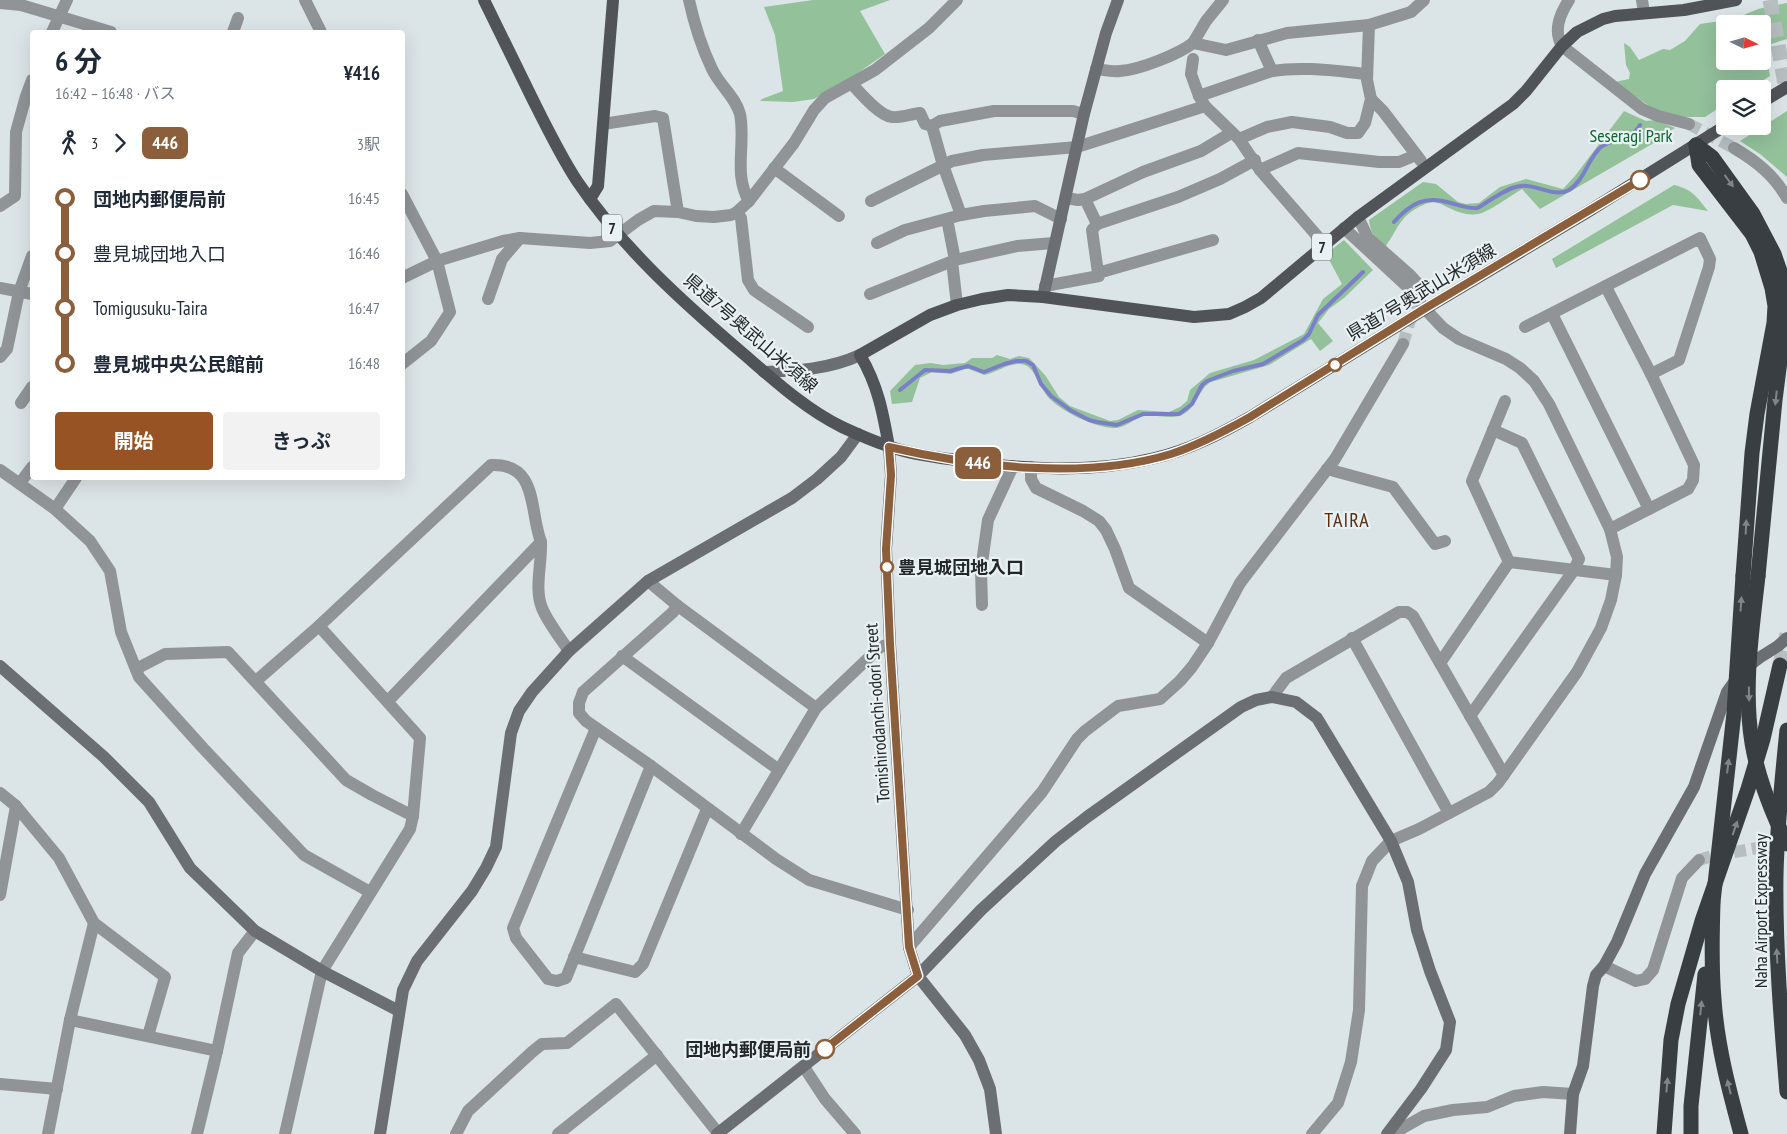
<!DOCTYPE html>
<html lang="ja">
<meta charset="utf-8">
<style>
:root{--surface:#fff;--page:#f2f2f3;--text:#1f2937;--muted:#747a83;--accent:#975324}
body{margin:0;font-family:"PT Sans Narrow","Noto Sans JP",sans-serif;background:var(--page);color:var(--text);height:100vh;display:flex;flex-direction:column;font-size:19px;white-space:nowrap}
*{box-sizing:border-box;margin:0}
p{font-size:16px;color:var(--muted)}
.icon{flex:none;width:28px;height:28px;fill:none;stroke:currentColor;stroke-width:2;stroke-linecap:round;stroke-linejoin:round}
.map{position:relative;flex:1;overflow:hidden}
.drawer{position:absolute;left:30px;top:30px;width:375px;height:450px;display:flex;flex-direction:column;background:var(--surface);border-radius:5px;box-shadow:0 5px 20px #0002}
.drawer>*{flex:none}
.badge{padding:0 10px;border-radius:8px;font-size:18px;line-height:32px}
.needle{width:32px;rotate:95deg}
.tools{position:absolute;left:1716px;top:15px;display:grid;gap:10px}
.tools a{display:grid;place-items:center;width:55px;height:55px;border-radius:5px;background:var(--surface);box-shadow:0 5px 20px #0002;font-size:25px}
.map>.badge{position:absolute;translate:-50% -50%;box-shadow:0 0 0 2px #fff}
.legs{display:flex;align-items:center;gap:8px;height:55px;padding:0 25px;font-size:16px}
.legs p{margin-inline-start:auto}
.summary{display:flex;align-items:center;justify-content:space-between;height:85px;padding:0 25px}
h1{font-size:28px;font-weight:700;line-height:38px}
.cta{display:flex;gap:10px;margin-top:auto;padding:10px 25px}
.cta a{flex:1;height:58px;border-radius:5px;background:var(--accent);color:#fff;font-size:20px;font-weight:700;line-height:58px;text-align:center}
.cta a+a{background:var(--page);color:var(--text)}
ul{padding:0 25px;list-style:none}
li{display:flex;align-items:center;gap:18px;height:55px;font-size:19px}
li i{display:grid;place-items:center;width:8px;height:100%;margin:0 6px;background:currentColor}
li i::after{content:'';width:12px;height:12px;margin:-6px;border:4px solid;border-radius:50%;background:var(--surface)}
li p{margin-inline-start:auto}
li:first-child i{background:linear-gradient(#0000 50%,currentColor 0)}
li:last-child i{background:linear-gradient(currentColor 50%,#0000 0)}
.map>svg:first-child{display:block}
.green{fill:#92c19a;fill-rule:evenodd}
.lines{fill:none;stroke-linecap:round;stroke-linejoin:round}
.stream{stroke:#7b7fc9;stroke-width:4}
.street-tunnel{stroke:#b6bec0;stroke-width:12;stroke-dasharray:12 6;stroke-linecap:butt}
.highway-tunnel{stroke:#b6bec0;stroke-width:15;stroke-dasharray:15 8;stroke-linecap:butt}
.street{stroke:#919496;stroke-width:12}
.secondary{stroke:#6b6e72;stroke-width:12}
.primary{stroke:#505458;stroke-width:12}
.highway{stroke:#393e43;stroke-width:15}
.primary-bridge{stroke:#505458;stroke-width:12}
.highway-bridge{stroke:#393e43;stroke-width:15}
.oneway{fill:#7f8689}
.line-1-casing{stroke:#fff;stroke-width:11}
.line-1{stroke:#8b5e3c;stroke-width:8}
.stop-1-dot{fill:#fff;stroke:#8b5e3c;stroke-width:2.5}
.labels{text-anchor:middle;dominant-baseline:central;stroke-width:4.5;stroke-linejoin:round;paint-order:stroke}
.shield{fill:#e8f1f3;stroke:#5f6465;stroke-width:1}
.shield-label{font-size:16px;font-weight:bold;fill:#242728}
.park-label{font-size:18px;fill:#12632f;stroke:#e8f1f3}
.street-label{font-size:18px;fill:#242728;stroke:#e8f1f3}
.stop-label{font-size:18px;font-weight:bold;fill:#242728;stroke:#e8f1f3;text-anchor:start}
.quarter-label{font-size:20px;letter-spacing:1px;fill:#5c2e0c;stroke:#e8f1f3}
</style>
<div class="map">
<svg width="1787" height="1134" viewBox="0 0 1787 1134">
<rect width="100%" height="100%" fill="#dbe4e6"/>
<g class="green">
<path d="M813,0H890L860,11L885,54L852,77L814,99L793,102L760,101L762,99L783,91L775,35L764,7Z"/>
<path d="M1787,3V39L1765,46L1770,76L1750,89H1725V104L1705,117H1684L1655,110L1615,82L1629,79L1630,73L1626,65L1624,43L1630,47L1639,60L1663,49L1670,50L1685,41L1700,24L1734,19L1758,9ZM1725,24H1762V61H1725Z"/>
<path d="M1624,111L1646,121L1656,120L1675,128L1658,138L1659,140L1540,209L1522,189C1512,195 1487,213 1478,214C1464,216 1453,210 1441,204C1435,201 1428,202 1423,205C1399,216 1399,228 1385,247C1376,239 1370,233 1369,220L1423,182L1436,184L1458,202L1466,204L1479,203L1500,187L1526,179L1563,189L1575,176Z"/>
<path d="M1787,111V177L1760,154L1740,141Z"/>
<path d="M1674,185C1692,189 1697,197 1708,211L1673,205L1556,268L1552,259Z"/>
<path d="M1344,240L1373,270L1344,298L1329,309L1318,323L1333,341L1320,351L1311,339L1269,365L1211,382C1198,389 1197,408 1182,415C1170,420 1156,414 1144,416C1134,419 1126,427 1116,428C1097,429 1060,411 1048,397C1042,390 1034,369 1027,366C1012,359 998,373 984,375L969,369H964L951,374L932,372L920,378L912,402L892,404L890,391L915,365L931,363L943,365L965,363L972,358H992L997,355L1010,359L1019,356L1029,358L1045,375L1059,397L1070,406L1110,421L1118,420L1138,410L1169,412L1180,407L1187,401L1190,390L1210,373L1254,360L1304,334L1323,299L1342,284L1326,254Z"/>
</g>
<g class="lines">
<g class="stream">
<path d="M1394,222C1411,203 1425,195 1451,203C1458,205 1469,209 1477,208C1480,207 1484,204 1487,202C1497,196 1509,187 1521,186C1536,184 1555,198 1569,190C1585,180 1588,158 1601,147C1615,136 1628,145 1640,125"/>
<path d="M900,390L925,370L950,371L968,366L984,372L1004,364L1016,361H1026L1033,365L1041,384L1051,396L1070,410L1089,420L1097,422L1117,425L1143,414H1179L1192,404L1202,385L1207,381L1233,371L1263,364L1303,340L1309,334L1318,315L1363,272"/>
</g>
<g class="street-tunnel">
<path d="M1689,124L1734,148"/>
<path d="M1403,344L1419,289"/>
<path d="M1699,860L1712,856L1785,843"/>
</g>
<g class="highway-tunnel">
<path d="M1770,0L1787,95"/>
<path d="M1780,665L1787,634"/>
</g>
<g class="street">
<path d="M305,0L321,32"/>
<path d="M689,0C694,23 702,48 712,69C720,86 735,96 740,114C746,143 733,174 749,201"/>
<path d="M1569,0C1560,14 1553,30 1562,46L1642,109L1658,116L1689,124"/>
<path d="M1642,0L1644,13"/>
<path d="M0,3L21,5L111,32"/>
<path d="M52,32L67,0"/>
<path d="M233,32L238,18"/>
<path d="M1258,40L1272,71"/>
<path d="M1193,43L1206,21L1223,0"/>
<path d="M1193,59L1191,74L1199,96L1205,106L1239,139L1260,170L1325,245"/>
<path d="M1096,69C1104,70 1112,72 1120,71C1139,70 1179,54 1193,43L1226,50L1287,33L1369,25L1411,12L1424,0"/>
<path d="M852,84C860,93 880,116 892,117C901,118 911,114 920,113L925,124L932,126"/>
<path d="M1199,96L1272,71C1303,66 1336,71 1367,74"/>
<path d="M1371,99L1383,111L1421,161"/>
<path d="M603,124L655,116L663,118L678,212"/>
<path d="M1239,139L1267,127L1292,122L1330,127L1347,133H1358L1365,123L1371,99L1367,80L1369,25"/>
<path d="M1734,148C1756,161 1774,175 1787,198"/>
<path d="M774,168L839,216"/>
<path d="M1260,170L1298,153L1379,162H1399L1416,155"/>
<path d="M402,194L437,261L450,312L431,341L402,364"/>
<path d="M1066,198L1078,200L1085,199L1143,172L1201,151L1231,133"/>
<path d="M1085,199L1097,224L1178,197L1220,179L1255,160"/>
<path d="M871,201L952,161L983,155L1077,147L1205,106"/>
<path d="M0,206L15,196L16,132L26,96L32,80"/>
<path d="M737,212L741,218L748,280L754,290L808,327"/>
<path d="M961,215L943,165L932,126L940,121L994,111H1073L1084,114"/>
<path d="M1358,217L1368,238L1410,275L1420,286"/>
<path d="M947,219L955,260"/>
<path d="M1097,224L1092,230L1098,273"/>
<path d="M877,243L905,230L961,215L984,211L1035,206L1061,219"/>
<path d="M952,261L957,305"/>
<path d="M402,278L437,261L503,241L520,238L590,243L610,241L638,220L654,211L678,212L696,216L714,217L731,215L737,212L749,201L794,143L814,110L825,98L875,70L929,28L957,0"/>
<path d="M1045,286L1099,276L1098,273L1213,240"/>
<path d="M1606,287L1651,374"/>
<path d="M0,288L32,294"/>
<path d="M870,294L955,260L1017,246L1054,243"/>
<path d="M488,299L502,259L520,238"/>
<path d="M1552,314L1649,509"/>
<path d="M1525,327L1700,238L1710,259L1709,267L1679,360L1651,374L1694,465L1693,480L1688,489L1610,529"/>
<path d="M0,357L7,349L19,292L32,256"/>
<path d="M1505,401L1472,481L1509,562L1616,575"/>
<path d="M21,403L32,387"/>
<path d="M1031,467V479L1036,488L1083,511L1099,521L1106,530L1115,549L1129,588L1208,643"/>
<path d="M1327,469L1393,487L1435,544L1445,541"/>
<path d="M0,470L55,509L90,541L110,571L121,632L139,677L203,748L304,855L370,892"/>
<path d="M20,483L32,467"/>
<path d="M55,509L76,478"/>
<path d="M648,581L678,606L816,708"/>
<path d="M982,605L981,570L988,520L1013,466"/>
<path d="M678,606L672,613L583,692L579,703V713L586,721L651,766L776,859L809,880L908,910"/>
<path d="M1352,638L1449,813"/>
<path d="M622,656L779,770"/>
<path d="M1440,663L1509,562"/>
<path d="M136,669L165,654L228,652L346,780L372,795L413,816"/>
<path d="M256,681L319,626L491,465C539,463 529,511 541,542"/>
<path d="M1272,697L1286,678L1399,612H1407L1413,616L1504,775"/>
<path d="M388,701L541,542C542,563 534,589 542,608C547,621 561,639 569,651"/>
<path d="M1470,716L1574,570L1579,559L1522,443L1493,430"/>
<path d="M596,728L513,928L516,938L548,979L557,981L566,978L651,766"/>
<path d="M0,793L16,806L59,858L94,923L165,977L148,1036"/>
<path d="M741,834L816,708L880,647L890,644"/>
<path d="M0,895L16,806"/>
<path d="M909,947L1042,792L1077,739L1085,731L1118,706L1160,699L1180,681L1192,667L1208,643L1240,583L1335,459L1403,344"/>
<path d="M574,957L635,972L643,964L707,809"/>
<path d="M1604,966L1636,981L1645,979L1653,970L1682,878L1699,860"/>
<path d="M70,1020L217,1051"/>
<path d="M804,1067L825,1099L855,1134"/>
<path d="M0,1084L57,1089"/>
<path d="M48,1134L70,1020L94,923"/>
<path d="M197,1134L217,1051L238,953L255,931"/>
<path d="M285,1134L322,971L410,829L413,816L420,738L319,626"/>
<path d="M456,1134L468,1111L532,1052L542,1044L567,1043L616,1004L718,1133"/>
<path d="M558,1134L657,1055"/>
<path d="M1312,1134L1338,1103L1351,1062L1359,1010L1362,886L1372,861L1391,841L1419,829L1489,792L1498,783L1577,672L1601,628L1611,600L1616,575L1617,557L1610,529L1549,404L1534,381L1520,368L1506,359L1459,339L1443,328L1425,309L1411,290L1344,228"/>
<path d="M1392,1134L1424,1116L1453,1110L1487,1107L1514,1096L1543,1092L1573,1094"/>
</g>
<g class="secondary">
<path d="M1043,297L1084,114L1106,33L1118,0"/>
<path d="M764,372C797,371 830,369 860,355"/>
<path d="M889,447L891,475L886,549L890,644L909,947L918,976L965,1035L979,1060L990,1089L996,1134"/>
<path d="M0,666L104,757L149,802L190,868L255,931L322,971L399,1011"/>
<path d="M380,1134L403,990L417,961L472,891L486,868L496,847L511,733L519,711L532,692L569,651L648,581L792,498L817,479L841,457L858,434"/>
<path d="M717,1134L918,976L981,910L1056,841L1087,817L1241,707L1256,700L1272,697L1296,702L1317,718L1391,841L1408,882L1417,930L1430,971L1450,1022L1446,1050L1421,1089L1387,1134"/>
<path d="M1570,1134L1573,1094L1583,1066L1593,986L1596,975L1604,966L1617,942L1645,874L1694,787L1727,692L1742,671L1759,658L1778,646L1787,638"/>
</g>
<g class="primary">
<path d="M484,0C500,33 516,66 532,98C546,126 560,155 577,181C623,249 685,304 746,356C776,382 807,410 842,427C857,434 873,441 888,446C910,454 934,457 956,460C1021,469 1090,474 1155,458C1189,450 1220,434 1250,417L1425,309L1589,211L1725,126"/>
<path d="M590,199L598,186L613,0"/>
<path d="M889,447C883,413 878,385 860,355L930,315L957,305L982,299L1008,295L1043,297L1194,317L1229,314L1245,307L1261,298L1358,217L1513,104L1526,91L1562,46L1577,32L1603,19L1615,16L1684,10L1736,0"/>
</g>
<g class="highway">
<path d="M1696,145L1712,157L1753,214L1774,254L1781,274L1786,296V314L1775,400L1758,576"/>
<path d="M1696,145L1699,165L1752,234L1761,252L1772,288L1775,306L1774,323L1757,414L1752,453L1743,576"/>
<path d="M1787,730C1782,778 1777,826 1776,875C1775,947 1781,1020 1787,1092"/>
<path d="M1713,903C1712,935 1711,967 1714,999C1717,1045 1729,1090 1741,1134"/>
<path d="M1664,1134L1671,1040L1678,1004L1702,921L1748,789L1763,739L1780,665"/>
<path d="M1691,1134V1106L1705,974"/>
</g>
<path class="primary-bridge" d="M1762,102L1787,87"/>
<g class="highway-bridge">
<path d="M1758,576C1752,630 1743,688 1752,743C1758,779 1771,811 1787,844"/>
<path d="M1713,902L1734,713L1743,576"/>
</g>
</g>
<defs><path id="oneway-solid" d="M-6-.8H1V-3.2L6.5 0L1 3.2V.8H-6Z" transform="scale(1.25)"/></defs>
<g class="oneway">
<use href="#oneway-solid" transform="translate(1729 181) rotate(54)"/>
<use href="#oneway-solid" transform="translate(1776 398) rotate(96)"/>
<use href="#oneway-solid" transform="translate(1746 527) rotate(-87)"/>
<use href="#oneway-solid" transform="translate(1741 604) rotate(-86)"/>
<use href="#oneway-solid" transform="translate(1749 694) rotate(89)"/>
<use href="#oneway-solid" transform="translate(1728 766) rotate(-83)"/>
<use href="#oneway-solid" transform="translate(1735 828) rotate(-71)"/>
<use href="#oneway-solid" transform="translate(1777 956) rotate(-93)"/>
<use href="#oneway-solid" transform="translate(1701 1008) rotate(-84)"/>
<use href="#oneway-solid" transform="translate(1667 1085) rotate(-85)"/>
<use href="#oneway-solid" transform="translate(1729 1087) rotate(-104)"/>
</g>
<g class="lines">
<g class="line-1-casing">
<path id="line-1" d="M825,1049L918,976L909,947L890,644L886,549L891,475L889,447C974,467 1086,480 1171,454C1199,445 1225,431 1250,417L1424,309L1640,180"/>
</g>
<use href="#line-1" class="line-1"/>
</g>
<g class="stop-1-dot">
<circle cx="1640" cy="180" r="9"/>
<circle cx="1335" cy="365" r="6"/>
<circle cx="887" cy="567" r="6"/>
<circle cx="825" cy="1049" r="9"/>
</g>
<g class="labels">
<g class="shield">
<rect x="602" y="214.5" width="20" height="27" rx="4"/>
<rect x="1312" y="233.5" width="20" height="27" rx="4"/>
</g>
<g class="shield-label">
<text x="612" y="228">7</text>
<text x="1322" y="247">7</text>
</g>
<g class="park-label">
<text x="1631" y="135">Seseragi Park</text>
</g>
<g class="street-label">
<text transform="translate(1421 292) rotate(-31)">県道7号奥武山米須線</text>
<text transform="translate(751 333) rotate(41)">県道7号奥武山米須線</text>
<text transform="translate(877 713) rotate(-94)">Tomishirodanchi-odori Street</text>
<text transform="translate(1760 911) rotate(-90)">Naha Airport Expressway</text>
</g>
<g class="stop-label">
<text x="898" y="567">豊見城団地入口</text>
<text x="811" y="1049" text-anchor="end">団地内郵便局前</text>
</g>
<g class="quarter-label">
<text x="1347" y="520">TAIRA</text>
</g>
</g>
</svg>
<div class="tools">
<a><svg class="needle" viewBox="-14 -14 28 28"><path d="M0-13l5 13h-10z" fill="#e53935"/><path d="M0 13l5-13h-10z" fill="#747a83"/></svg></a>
<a><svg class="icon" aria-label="layers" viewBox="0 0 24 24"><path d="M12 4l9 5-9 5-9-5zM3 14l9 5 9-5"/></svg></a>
</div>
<b class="badge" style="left:978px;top:463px;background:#8b5e3c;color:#fff">446</b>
<section class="drawer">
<div class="summary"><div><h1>6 分</h1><p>16:42 – 16:48 · バス</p></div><b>¥416</b></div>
<div class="legs"><svg class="icon" aria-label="walk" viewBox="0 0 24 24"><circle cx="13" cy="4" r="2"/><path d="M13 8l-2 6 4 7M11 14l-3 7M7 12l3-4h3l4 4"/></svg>3<svg class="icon" aria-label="forward" viewBox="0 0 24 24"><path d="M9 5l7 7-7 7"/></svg><b class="badge" style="background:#8b5e3c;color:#fff">446</b><p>3駅</p></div>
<ul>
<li><i style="color:#8b5e3c"></i><b>団地内郵便局前</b><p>16:45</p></li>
<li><i style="color:#8b5e3c"></i><span>豊見城団地入口</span><p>16:46</p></li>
<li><i style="color:#8b5e3c"></i><span>Tomigusuku-Taira</span><p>16:47</p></li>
<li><i style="color:#8b5e3c"></i><b>豊見城中央公民館前</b><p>16:48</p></li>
</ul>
<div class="cta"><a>開始</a><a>きっぷ</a></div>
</section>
</div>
